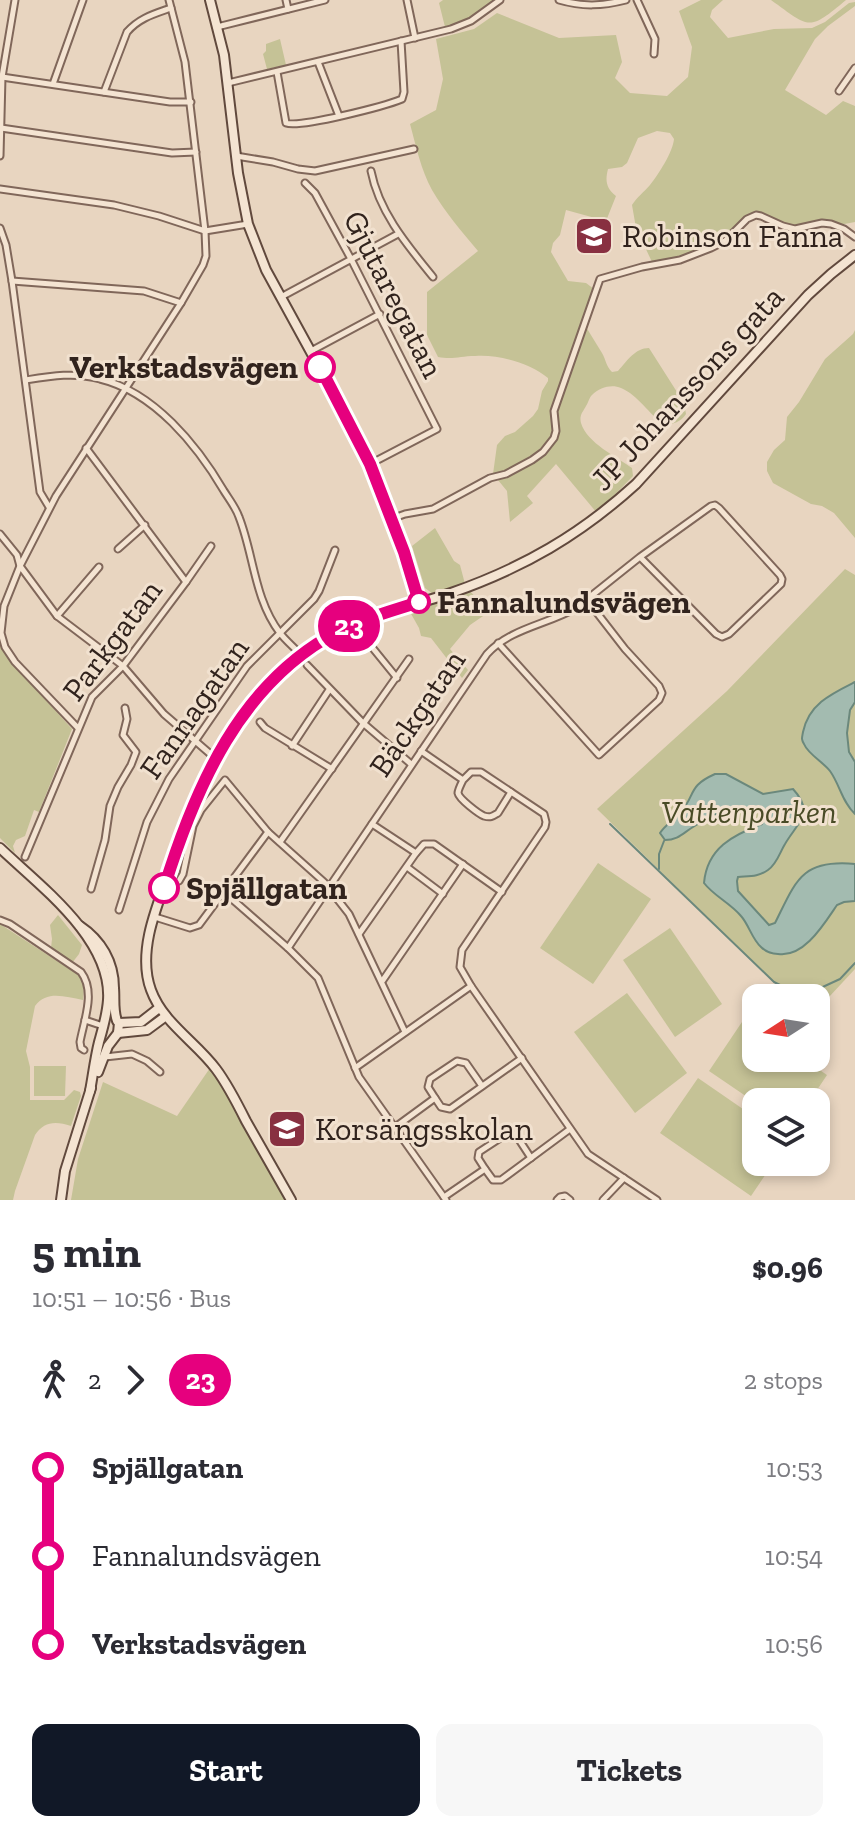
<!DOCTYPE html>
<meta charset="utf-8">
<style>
:root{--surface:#fff;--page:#f7f7f7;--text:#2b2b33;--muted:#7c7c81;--accent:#111827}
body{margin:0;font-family:"Zilla Slab",serif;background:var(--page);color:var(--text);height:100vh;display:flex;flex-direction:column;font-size:30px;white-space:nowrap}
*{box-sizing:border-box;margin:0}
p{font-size:26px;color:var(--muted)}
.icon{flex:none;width:44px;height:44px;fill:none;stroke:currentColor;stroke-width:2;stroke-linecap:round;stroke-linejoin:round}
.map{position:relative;height:1200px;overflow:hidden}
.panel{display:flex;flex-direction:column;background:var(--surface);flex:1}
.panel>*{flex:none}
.badge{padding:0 16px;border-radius:26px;font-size:28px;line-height:52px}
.needle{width:52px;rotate:258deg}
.buttons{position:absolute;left:742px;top:984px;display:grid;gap:16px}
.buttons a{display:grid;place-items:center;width:88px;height:88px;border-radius:16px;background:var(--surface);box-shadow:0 4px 12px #0003;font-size:40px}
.map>.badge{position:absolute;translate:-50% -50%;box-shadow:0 0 0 4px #fff}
.legs{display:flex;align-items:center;gap:12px;height:88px;padding:0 32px;font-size:26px}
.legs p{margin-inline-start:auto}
.headline{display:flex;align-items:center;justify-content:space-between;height:136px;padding:0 32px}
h1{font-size:44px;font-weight:800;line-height:60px}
.action{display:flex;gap:16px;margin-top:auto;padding:16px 32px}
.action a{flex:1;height:92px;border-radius:16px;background:var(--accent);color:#fff;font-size:32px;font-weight:800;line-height:92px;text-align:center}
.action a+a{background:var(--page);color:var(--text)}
ul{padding:0 32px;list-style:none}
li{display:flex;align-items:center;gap:28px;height:88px;font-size:30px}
li i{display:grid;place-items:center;width:12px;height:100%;margin:0 10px;background:currentColor}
li i::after{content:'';width:20px;height:20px;margin:-10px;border:6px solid;border-radius:50%;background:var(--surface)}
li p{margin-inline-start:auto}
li:first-child i{background:linear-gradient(#0000 50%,currentColor 0)}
li:last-child i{background:linear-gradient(currentColor 50%,#0000 0)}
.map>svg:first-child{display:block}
.green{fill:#c5c296}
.water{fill:#a3bbb0;stroke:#6b887c;stroke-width:2}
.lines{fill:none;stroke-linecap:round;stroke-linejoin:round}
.stream{stroke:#6b887c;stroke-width:2}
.street-casing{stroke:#80675a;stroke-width:9}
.secondary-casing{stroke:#61493d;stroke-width:12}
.street{stroke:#f4e4d2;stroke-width:5}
.secondary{stroke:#f4e4d2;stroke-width:8}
.line-1-casing{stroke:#fff;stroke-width:18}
.line-1{stroke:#e6007e;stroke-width:12}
.stop-1-dot{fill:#fff;stroke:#e6007e;stroke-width:4}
.labels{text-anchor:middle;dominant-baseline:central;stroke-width:6;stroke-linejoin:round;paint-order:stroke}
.poi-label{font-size:32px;fill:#31231d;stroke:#f1e1cf;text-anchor:start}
.street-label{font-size:32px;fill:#31231d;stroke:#f1e1cf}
.stop-label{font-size:32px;font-weight:bold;fill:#31231d;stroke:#f1e1cf;text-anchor:start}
.park-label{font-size:32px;font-style:italic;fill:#494b26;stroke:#f1e1cf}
</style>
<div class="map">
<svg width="855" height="1200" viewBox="0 0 855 1200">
<rect width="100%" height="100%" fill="#e8d5c0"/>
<g class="green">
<path d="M443,0H496C479,13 465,22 445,27L439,3Z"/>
<path d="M701,0H723L712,10L710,17L728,38L774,29L812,28L825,22L849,3L855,2V6L828,26L815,39L785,90L826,115L843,101L855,106V222L839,225L823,220L795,227L784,224L764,214L750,213C743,218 739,226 732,232C712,250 678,260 652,262L636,228L632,205C637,197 644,192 650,185C658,175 673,152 674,139L670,133L657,131L638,138L627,163L622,167L608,169C605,181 606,188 616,196L606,221L566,210L560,235L553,243L551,252L568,281L586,283L594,289L582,321C589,331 595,342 602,353C606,360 606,366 612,372L618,371C627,361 635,348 649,348L684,403L686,414C681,422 673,424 664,425C649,414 638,395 621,388C612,384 600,387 592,395C590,396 588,403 586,406C583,412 579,415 581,423C587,443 617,457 632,468L633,476L597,513L556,464L527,496L533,503L510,522L507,491L493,474L497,445L505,436L515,432L533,416L538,409L542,391L548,381V378C530,363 498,354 475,356C460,356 453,360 438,357L427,335V292L478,251C462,232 445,212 432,190C421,170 416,146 410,124L436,110L443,79L436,39L474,29L497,13L559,38L616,35L622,62L615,78L630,93L667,96L688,77L692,47L679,11Z"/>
<path d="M771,0H846C808,32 810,28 771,0Z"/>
<path d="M280,39L286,65L267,69L263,54L266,51V44Z"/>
<path d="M855,330V538L834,513L822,506L811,504L773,483L767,471V462L774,450L785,440L787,417L799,402L825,359L853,334Z"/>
<path d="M435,528L454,561L460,565L465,584L452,588L448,593L447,590L433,594L425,588L412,546Z"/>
<path d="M845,569L855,575V969L816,1011V998H790L597,809L727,691Z"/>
<path d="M469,590L489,612L470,625L450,649L468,670L462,678L431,638L421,636L419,628L410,612L449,599V596Z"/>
<path d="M0,644L13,664L72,729L39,812L34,810L25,836L16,840L13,846L15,853L0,838Z"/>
<path d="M598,863L651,899L593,984L540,948Z"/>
<path d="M58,915L82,945L79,954L72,963L51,948L52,939L50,925Z"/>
<path d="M0,924L77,974C85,982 84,989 83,1000C65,997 47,990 35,1006L26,1051L30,1067V1100H64L74,1090L80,1092L81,1096L71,1126C56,1121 44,1121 35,1135L15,1191L13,1200H0Z"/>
<path d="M670,928L722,1004L675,1037L623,960Z"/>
<path d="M627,993L687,1073L635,1113L574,1032Z"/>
<path d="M744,1019L756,1027V1058H802L827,1075L809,1102L756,1103L709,1071Z"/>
<path d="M34,1066H66L65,1096H34Z"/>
<path d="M210,1068L221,1083L285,1200H71L78,1159L103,1082L177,1116Z"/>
<path d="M698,1078L756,1118V1162H774L751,1196L660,1133Z"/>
</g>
<g class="water">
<path d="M855,682V702L850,710L847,733L849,752L855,762V814C842,802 840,785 830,771C823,762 808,754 804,744C801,739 802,738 803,732C809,704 831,694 855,682Z"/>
<path d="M715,774H726L763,794L793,789C815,813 798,822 785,844C780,852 777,864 768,870C758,877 750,876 738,877L737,881L738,891L769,925L775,923C796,881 801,859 855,864V901L844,902L837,905C824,924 804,958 778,954C772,954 766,952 761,947C752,939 749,925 741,916C730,903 714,896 704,883C707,848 733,835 762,824L764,818L760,810C738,803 712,814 693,827C683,833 678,840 665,840L660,833C665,825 673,821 679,814C697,795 686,787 715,774Z"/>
</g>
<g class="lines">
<g class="stream">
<path d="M610,824L774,982L788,989L807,992"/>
<path d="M659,869V854L664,841"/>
<path d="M814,991L840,979L855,963"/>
</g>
<g class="street-casing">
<g id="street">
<path d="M286,0L288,9"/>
<path d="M407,0L415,38"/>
<path d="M559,0C583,7 602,6 626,0"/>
<path d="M637,0L655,39L654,54"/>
<path d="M217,27L325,0"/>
<path d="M318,62L339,116"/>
<path d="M277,72L286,123C301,128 385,106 402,99L404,92L401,41"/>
<path d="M2,77L170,102H191"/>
<path d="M228,83L451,29L471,21L500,0"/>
<path d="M53,84L83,0"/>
<path d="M839,91L855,68"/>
<path d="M104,92L127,32C139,18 154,14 171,8"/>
<path d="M1,128L172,153L196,152"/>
<path d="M0,156L2,77L15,0"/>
<path d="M236,156L273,162L298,169L315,171L414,149"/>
<path d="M371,171C379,212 407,245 433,277"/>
<path d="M305,183L315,193L351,259L437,429L370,464"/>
<path d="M0,189L114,205L159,216L205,231L248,224"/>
<path d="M0,228L6,245L12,281L40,492L49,507"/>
<path d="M12,281L144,291L181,303"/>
<path d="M281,297L398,234"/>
<path d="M311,351L380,314"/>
<path d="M26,380C51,376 75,372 100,379C154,392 197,445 224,491C229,499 236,508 239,517C254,555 254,599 280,633C286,641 294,647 301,655"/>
<path d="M86,448L186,582"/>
<path d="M391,519L405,514L433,509L490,478L506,474L532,460L543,452L554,438L556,431L554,411L600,279L642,267L680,260L711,248L725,241L747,219L756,215L761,216L783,226L795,229L822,223L831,224L844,229L855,237"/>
<path d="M0,534L17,555L20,566L57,616L123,666L164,714L215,758"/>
<path d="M118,549L145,525"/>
<path d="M57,616L99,567"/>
<path d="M354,625L397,678"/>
<path d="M498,643L599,755L659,700L662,693L659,686L625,649L587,600"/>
<path d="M307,665L363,723L411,764"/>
<path d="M260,722L265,728L332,769"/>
<path d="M78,728L15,662L5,647L1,633L4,606L20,566L56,496L181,303L203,265L206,256L205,231L185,62L169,0"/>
<path d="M292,746L329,690"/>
<path d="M421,751L463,780L471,772H481L511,792L498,813C493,816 491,818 484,816C479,814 459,799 458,793C458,791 462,782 463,780"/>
<path d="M511,792L544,814L546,822L545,827L462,950L460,967L471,986L588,1154L657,1200"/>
<path d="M372,824L416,853L424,844H434L502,892"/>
<path d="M280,842L409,659"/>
<path d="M25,857L92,697L123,666L186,582L211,546"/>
<path d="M407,867L443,894"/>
<path d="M179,881L183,874L193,826L201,810L225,780L268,832L324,882L349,914L405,1032"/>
<path d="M91,889L105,840L110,806L118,787L131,765L136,752L123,735L127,719L125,708"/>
<path d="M224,892L288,948L318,978L359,1077L446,1200"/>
<path d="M119,910L147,822L169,779L247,666L314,599L319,591L335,550"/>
<path d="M155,917L190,928L199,925L268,832"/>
<path d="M0,920L10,924L81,972C96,992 84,1020 80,1042L81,1048L84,1050"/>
<path d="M359,934L416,853"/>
<path d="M288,948L487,654C511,628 546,625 576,608L640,557L711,506L715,505L719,508L780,575L782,579L781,584L729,634L722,637L716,634L640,557"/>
<path d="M383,980L463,864"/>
<path d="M85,1020L103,1026"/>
<path d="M105,1057L132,1054L147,1061L160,1072"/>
<path d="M355,1068L471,986"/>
<path d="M435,1098L441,1107L450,1109L522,1058"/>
<path d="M394,1128L435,1098L428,1087L430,1079L457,1061L466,1063L482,1086"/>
<path d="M485,1169L493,1180H501L570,1129"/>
<path d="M444,1197L485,1169L478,1158L479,1152L508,1133L516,1135L531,1158"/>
<path d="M557,1200L560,1197L565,1196L570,1200"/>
<path d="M603,1200L624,1178"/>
</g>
</g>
<g class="secondary-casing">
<g id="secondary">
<path d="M210,0L224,55L238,173L248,224L266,270L352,427L370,464L404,552L419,602"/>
<path d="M0,848C40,886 112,939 108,1000C107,1015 103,1028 99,1042C95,1058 93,1075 90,1091"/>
<path d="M80,926C101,940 114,962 114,988C115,999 113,1010 117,1021"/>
<path d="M119,1023L141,1022L159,1008"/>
<path d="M118,1033L147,1030L166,1016"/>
<path d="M98,1072L108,1046L118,1033L119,1023"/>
<path d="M61,1200L65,1171L91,1088"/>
<path d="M291,1200C276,1174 261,1147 246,1121C237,1103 228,1085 216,1069C196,1042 163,1023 151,990C136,950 159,901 173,862C203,772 249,680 337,632C372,613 413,606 451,593C523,568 580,535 636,484L808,295L831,274L855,255"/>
</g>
</g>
<use href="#street" class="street"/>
<use href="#secondary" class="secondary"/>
</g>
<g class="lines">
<g class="line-1-casing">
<path id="line-1" d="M164,888C195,788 240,682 339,631C364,618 392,611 419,602L404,552L370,464L320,367"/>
</g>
<use href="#line-1" class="line-1"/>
</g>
<defs>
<g id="school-square" transform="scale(2)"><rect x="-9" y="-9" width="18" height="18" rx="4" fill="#883041" stroke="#f1e1cf"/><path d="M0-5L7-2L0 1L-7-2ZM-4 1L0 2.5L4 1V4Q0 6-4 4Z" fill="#fff"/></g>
</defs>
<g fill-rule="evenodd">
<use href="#school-square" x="594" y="236"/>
<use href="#school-square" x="287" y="1129"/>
</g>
<g class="stop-1-dot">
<circle cx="320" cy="367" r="14"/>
<circle cx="419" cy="602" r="10"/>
<circle cx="164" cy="888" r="14"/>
</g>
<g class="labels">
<g class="poi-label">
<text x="622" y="236">Robinson Fanna</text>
<text x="315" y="1129">Korsängsskolan</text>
</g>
<g class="street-label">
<text transform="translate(394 294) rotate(63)">Gjutaregatan</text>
<text transform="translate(687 388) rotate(-47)">JP Johanssons gata</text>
<text transform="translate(112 640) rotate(-53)">Parkgatan</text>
<text transform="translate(194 708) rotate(-55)">Fannagatan</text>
<text transform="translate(417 713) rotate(-56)">Bäckgatan</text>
</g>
<g class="stop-label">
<text x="298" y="367" text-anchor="end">Verkstadsvägen</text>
<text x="437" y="602">Fannalundsvägen</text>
<text x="186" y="888">Spjällgatan</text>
</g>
<g class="park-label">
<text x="749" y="812">Vattenparken</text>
</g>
</g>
</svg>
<div class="buttons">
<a><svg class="needle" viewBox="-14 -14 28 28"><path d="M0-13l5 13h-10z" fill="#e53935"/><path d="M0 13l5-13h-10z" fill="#7c7c81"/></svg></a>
<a><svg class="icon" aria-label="layers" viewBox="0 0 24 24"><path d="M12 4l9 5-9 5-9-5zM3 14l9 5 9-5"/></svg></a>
</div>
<b class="badge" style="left:349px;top:626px;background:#e6007e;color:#fff">23</b>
</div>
<section class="panel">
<div class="headline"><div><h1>5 min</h1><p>10:51 – 10:56 · Bus</p></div><b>$0.96</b></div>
<div class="legs"><svg class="icon" aria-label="walk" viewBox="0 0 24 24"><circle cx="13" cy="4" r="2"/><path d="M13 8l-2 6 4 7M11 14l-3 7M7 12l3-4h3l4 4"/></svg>2<svg class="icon" aria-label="forward" viewBox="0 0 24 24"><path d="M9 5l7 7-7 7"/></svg><b class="badge" style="background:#e6007e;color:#fff">23</b><p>2 stops</p></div>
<ul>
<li><i style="color:#e6007e"></i><b>Spjällgatan</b><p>10:53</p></li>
<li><i style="color:#e6007e"></i><span>Fannalundsvägen</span><p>10:54</p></li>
<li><i style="color:#e6007e"></i><b>Verkstadsvägen</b><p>10:56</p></li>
</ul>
<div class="action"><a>Start</a><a>Tickets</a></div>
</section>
